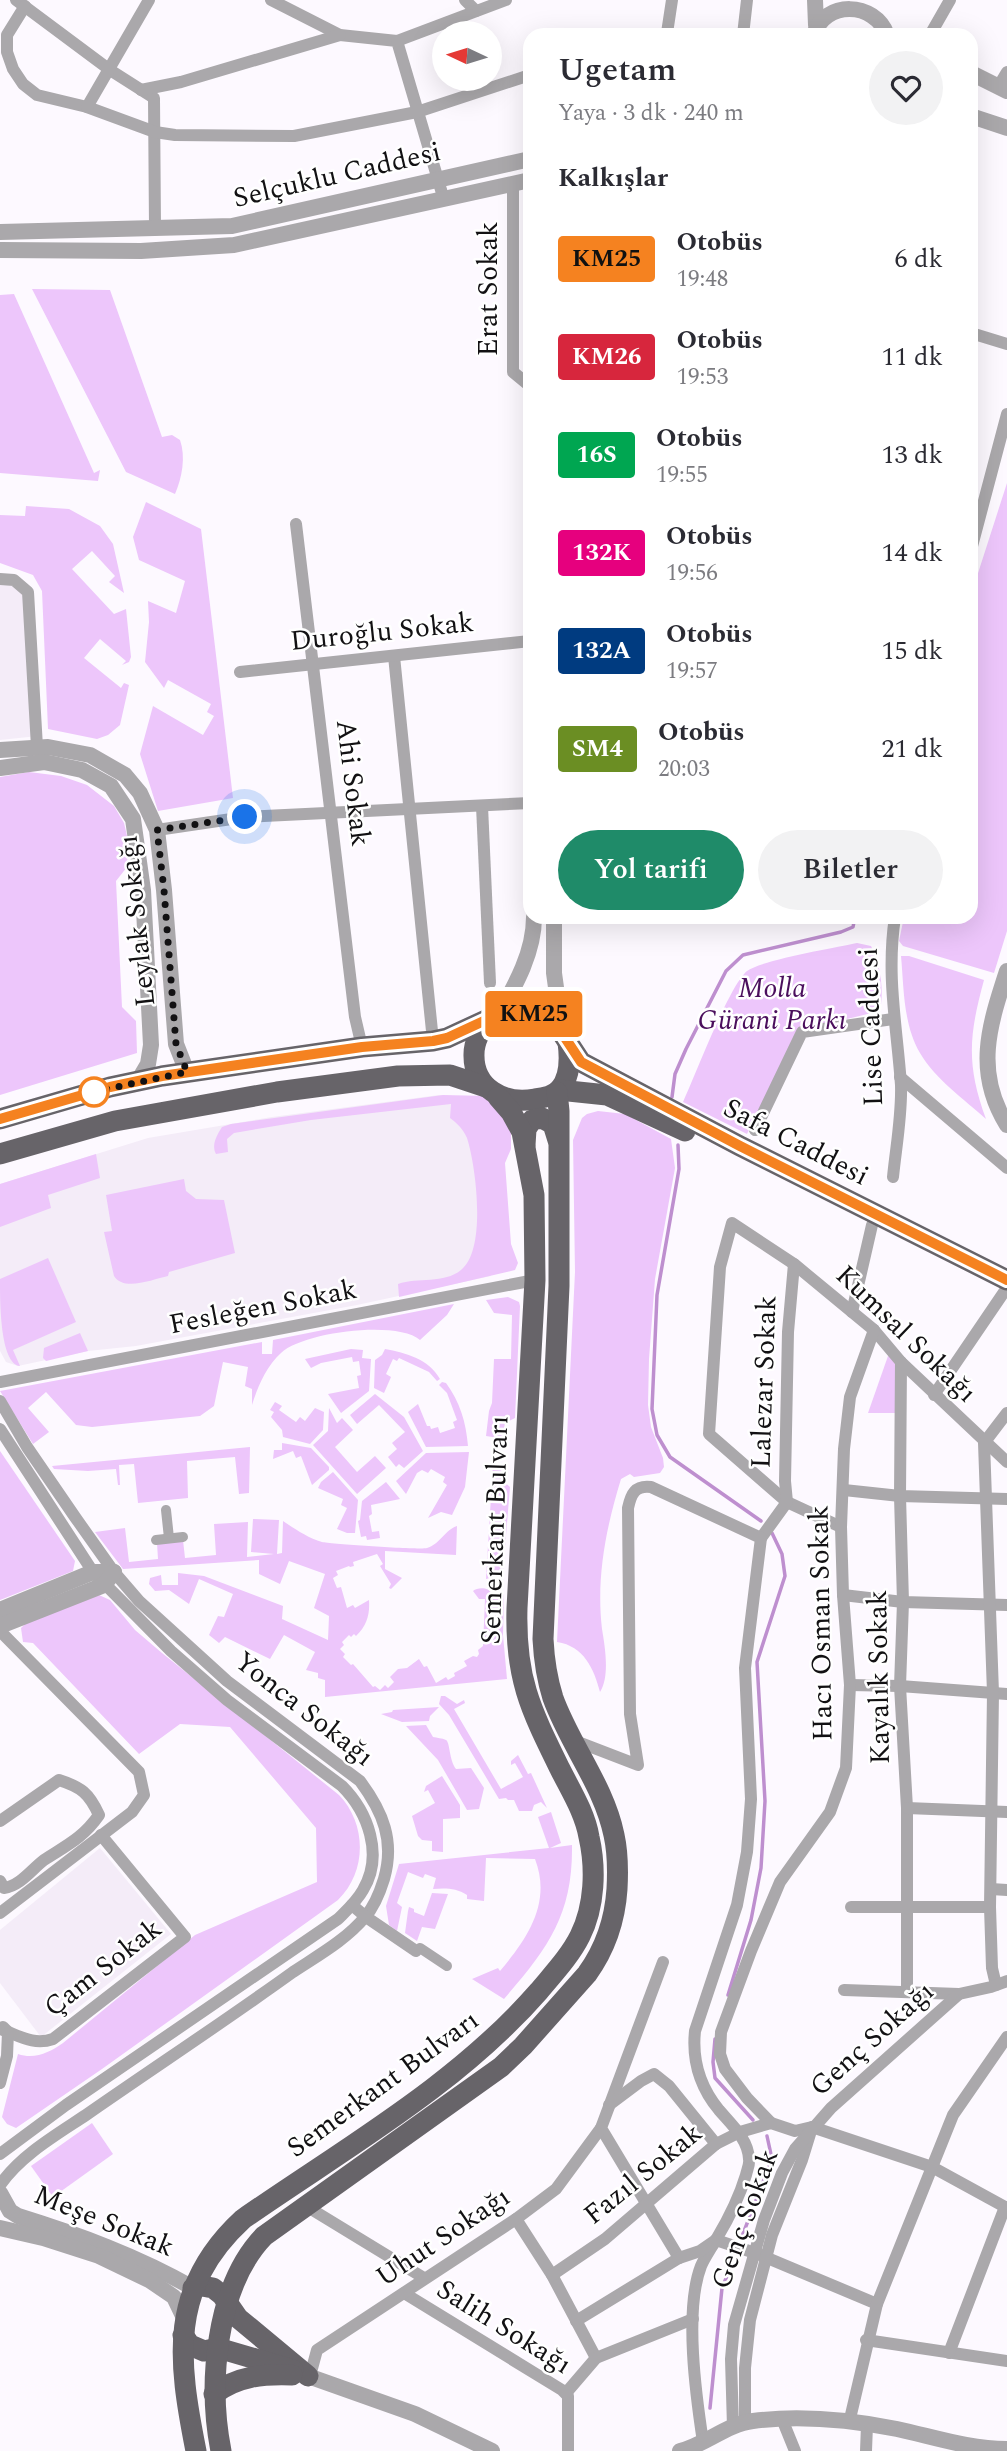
<!DOCTYPE html>
<html lang="tr">
<meta charset="utf-8">
<style>
:root{--surface:#fff;--page:#f2f2f3;--text:#2b2b33;--muted:#7c7c81;--accent:#1f8b69}
body{margin:0;font-family:Spectral,serif;background:var(--page);color:var(--text);height:100vh;display:flex;flex-direction:column;font-size:26px;white-space:nowrap}
*{box-sizing:border-box;margin:0}
p{font-size:23px;color:var(--muted)}
.icon{flex:none;width:38px;height:38px;fill:none;stroke:currentColor;stroke-width:2;stroke-linecap:round;stroke-linejoin:round}
.map{position:relative;flex:1;overflow:hidden}
.sheet{position:absolute;left:523px;top:28px;width:455px;height:896px;display:flex;flex-direction:column;background:var(--surface);border-radius:21px;box-shadow:0 7px 28px #0002}
.sheet>*{flex:none}
.badge{padding:0 14px;border-radius:5px;font-size:24px;line-height:46px}
.needle{width:46px;rotate:274deg}
.tools{position:absolute;left:432px;top:21px;display:grid;gap:14px}
.tools a{display:grid;place-items:center;width:70px;height:70px;border-radius:50%;background:var(--surface);box-shadow:0 7px 28px #0002;font-size:35px}
.you{position:absolute;width:35px;height:35px;margin:-18px;border:5px solid #fff;border-radius:50%;background:#1a73e8;box-shadow:0 0 0 10px #1a73e833}
.map>.badge{position:absolute;translate:-50% -50%;box-shadow:0 0 0 4px #fff}
h2{padding:0 35px;font-size:26px;line-height:63px}
.round{display:grid;place-items:center;flex:none;width:74px;height:74px;border-radius:37px;background:var(--page)}
.summary{display:flex;align-items:center;justify-content:space-between;height:119px;padding:0 35px}
h1{font-size:33px;font-weight:600;line-height:52px}
.cta{display:flex;gap:14px;margin-top:auto;padding:14px 35px}
.cta a{flex:1;height:80px;border-radius:42px;background:var(--accent);color:#fff;font-size:28px;font-weight:600;line-height:80px;text-align:center}
.cta a+a{background:var(--page);color:var(--text)}
ul{padding:0;list-style:none}
li{display:flex;align-items:center;gap:21px;height:98px;padding:0 35px}
li div{flex:1}
li b{display:block;font-size:26px}
li em{font-style:normal}
li .badge{min-width:77px;font-weight:700;text-align:center}
.map>svg:first-child{display:block}
.built{fill:#f4ecf8}
.green{fill:#edc6fb}
.lines{fill:none;stroke-linecap:round;stroke-linejoin:round}
.stream{stroke:#be8fcf;stroke-width:3.5}
.pedestrian{stroke:#aaa8ab;stroke-width:10}
.minor{stroke:#aaa8ab;stroke-width:12}
.tertiary{stroke:#aaa8ab;stroke-width:16}
.primary{stroke:#676469;stroke-width:21}
.line-casing{stroke:#fff;stroke-width:16}
.line{stroke:#f58220;stroke-width:10}
.walk{stroke:#121113;stroke-width:7;stroke-dasharray:0 12.6}
.stop-dot{fill:#fff;stroke:#f58220;stroke-width:3.5}
.labels{text-anchor:middle;dominant-baseline:central;stroke-width:5;stroke-linejoin:round;paint-order:stroke}
.street-label{font-size:28px;fill:#121113;stroke:#fff}
.park-label{font-size:28px;font-style:italic;fill:#4b0f5d;stroke:#fff}
</style>
<div class="map">
<svg width="1007" height="2451" viewBox="0 0 1007 2451">
<rect width="100%" height="100%" fill="#fdf9ff"/>
<g class="built">
<path d="M11,582L24,591L38,736L0,740V583Z"/>
<path d="M439,1095L470,1097L491,1276L357,1305L136,1346L88,1351L18,1366L6,1362L0,1351V1184L148,1138L272,1117Z"/>
<path d="M100,1848L171,1934L41,2037L0,1983V1930Z"/>
</g>
<g class="green">
<path d="M32,289L110,290L162,437L172,435L180,440C186,457 182,478 175,494L126,472Z"/>
<path d="M14,294L94,473L100,470L98,481L0,473V295Z"/>
<path d="M1007,483V931L994,973L903,946L899,941L904,917H971V595Z"/>
<path d="M146,502L201,529L233,798L158,811L140,754L153,706L203,735L214,716L207,712L211,704L168,680L164,688L145,662L149,622L148,601L176,613L185,581L139,560L133,537Z"/>
<path d="M26,506L69,509L100,526L113,544L124,593L109,582L115,576L92,551L72,569L114,614L126,609L131,657L129,662L122,665L126,661L100,639L84,658L121,688L124,683L129,685L120,725L108,735L97,739L48,729L42,591L33,575L0,563V515L25,516Z"/>
<path d="M29,772L61,776L87,785L114,806L124,823L128,840L127,867L116,881L122,1007L136,1021L137,1053L0,1095V777Z"/>
<path d="M857,943L871,946C881,965 884,990 880,1011L814,1027L780,1066L747,1134L683,1102C695,1076 729,986 747,971C762,960 834,948 857,943Z"/>
<path d="M901,956H909L984,980C969,1035 966,1064 986,1119C964,1099 935,1079 920,1053C903,1024 904,988 901,956Z"/>
<path d="M443,1095L488,1096L493,1099L511,1131V1149L505,1163L511,1244L518,1263L515,1270L399,1297L398,1284C418,1277 444,1284 461,1270C487,1250 476,1166 467,1138C463,1129 457,1123 450,1118L451,1104L311,1120L234,1133L227,1139L228,1152L216,1154C211,1145 217,1135 222,1127L231,1124Z"/>
<path d="M598,1111L625,1114L671,1139L675,1168L655,1279L649,1359L648,1405L651,1427L663,1458L664,1467L660,1473L634,1477L630,1474L621,1479C606,1528 596,1577 602,1629C605,1647 610,1676 600,1692C594,1669 584,1646 557,1642L575,1272L573,1140L582,1118L587,1114Z"/>
<path d="M96,1154L100,1178L48,1195L51,1208L0,1227V1184Z"/>
<path d="M184,1179L186,1191L196,1199L224,1200L235,1253L169,1272L168,1276C153,1279 124,1292 114,1276L104,1232L112,1231L106,1195Z"/>
<path d="M48,1258L76,1322L13,1350L20,1366C0,1364 0,1302 0,1279Z"/>
<path d="M508,1297L519,1302L520,1306L515,1418L505,1423L503,1434L499,1438L486,1436L489,1411L492,1403L494,1359H511L512,1315L494,1313L486,1300Z"/>
<path d="M454,1304L447,1315L420,1340C397,1320 303,1332 281,1353C266,1367 258,1386 252,1405V1389L245,1386L248,1367L223,1362L214,1406L200,1416L92,1427L76,1425L46,1392L28,1408L49,1432L33,1444L0,1391L262,1342V1354H272L273,1340Z"/>
<path d="M80,1333L88,1351L46,1361L43,1358L44,1348Z"/>
<path d="M351,1349L363,1350L362,1358L371,1359L369,1391L341,1413L328,1394L359,1388L357,1376L361,1375L359,1361L353,1362L352,1357L321,1363L311,1368L305,1359Z"/>
<path d="M385,1349C406,1353 429,1359 440,1379L437,1381L429,1372L399,1358L397,1361L393,1359L386,1374L391,1377L384,1393L374,1388L375,1360L382,1355Z"/>
<path d="M888,1356L895,1357L896,1413H868Z"/>
<path d="M442,1382L446,1383C460,1402 466,1422 468,1446L426,1447L408,1412L418,1404L427,1426H430L431,1429L438,1427L440,1433L455,1428L453,1422L457,1420L447,1393L439,1385Z"/>
<path d="M375,1394L404,1417L423,1451L404,1468L399,1464L396,1467L388,1457L397,1449L392,1443L405,1432L379,1405L357,1424L350,1415Z"/>
<path d="M275,1402L282,1406L279,1410L296,1422L300,1417L305,1421L315,1408L324,1412L323,1430L310,1444L283,1437L282,1430L271,1417L274,1412L270,1410Z"/>
<path d="M329,1408L337,1423L342,1418L353,1430L335,1447L357,1472L375,1456L386,1468L357,1494L313,1445L328,1431Z"/>
<path d="M282,1443L311,1448L329,1467V1470L312,1485L301,1456L296,1458L293,1451L273,1459L274,1450H282Z"/>
<path d="M250,1447L249,1493L239,1494L235,1457L187,1461L188,1498L138,1503L134,1464L119,1465L120,1485H118L116,1469L88,1471L54,1469L52,1466Z"/>
<path d="M0,1451L75,1561L73,1571L0,1600Z"/>
<path d="M469,1452L465,1487L452,1515L441,1512L428,1518L447,1485L443,1482L445,1477L431,1469L428,1473L422,1470L417,1473L406,1494L396,1481L426,1453Z"/>
<path d="M493,1463L501,1468L502,1480L510,1487L503,1572L498,1576L486,1579Z"/>
<path d="M333,1472L358,1500L355,1533H347L337,1529L347,1508L341,1505L343,1499L318,1488L321,1482Z"/>
<path d="M386,1482L400,1499L371,1505L372,1514L369,1516L372,1532L379,1531L380,1538L367,1540L366,1536L361,1537L358,1521L360,1520L362,1501Z"/>
<path d="M253,1519L279,1520L277,1554L282,1553L283,1521C295,1529 308,1538 322,1542C331,1544 420,1550 427,1548C439,1545 446,1529 457,1526L456,1555L385,1551V1569L402,1578L391,1589L389,1588L391,1584L380,1566L383,1564L377,1554L353,1562L354,1566L350,1567L349,1566L336,1571L338,1575L333,1578L337,1588L341,1587L347,1608L353,1605L355,1608L369,1600C370,1614 367,1626 356,1636L354,1634L351,1637L349,1635L342,1642L344,1645L340,1649L345,1654L343,1657L351,1665L353,1664L373,1687L375,1686L380,1690L385,1685L388,1688L394,1682L390,1677L398,1669L407,1668L419,1659L424,1667L427,1666L436,1683L446,1677L448,1680L455,1676L454,1673L467,1666L464,1661L473,1656L477,1657L479,1654L478,1650L483,1646L485,1599H479L473,1591C478,1587 489,1587 492,1594L502,1592L504,1595L503,1635L507,1679L325,1697V1680L318,1678V1673L306,1670L315,1652L284,1635L270,1659L225,1637L219,1643L209,1635L218,1616L224,1617L233,1594L199,1579L189,1604L169,1590L155,1591L149,1584L150,1578L161,1575L162,1585H178V1573L204,1576L283,1606L282,1619L328,1640L329,1616L314,1608L325,1574L289,1561L280,1584L259,1574V1560L123,1569L95,1532L125,1528L129,1562L158,1559L157,1543L183,1540L185,1558L216,1555L214,1524L248,1522L247,1557L274,1554L251,1552Z"/>
<path d="M99,1595L110,1600L135,1630L162,1653L339,1795C367,1824 367,1872 338,1900L102,2069L16,2128L7,2124L2,2117L18,2054C35,2060 50,2052 63,2043L195,1935L317,1882L316,1828L230,1727L180,1724L139,1754L33,1643L23,1642L21,1628L26,1623Z"/>
<path d="M441,1696H445L457,1704L464,1700L465,1703L454,1709L501,1789L523,1777L515,1763L511,1765V1761L518,1755L528,1774L531,1773L547,1808L541,1802L534,1805L532,1811H519L514,1800H508L506,1798L499,1799L449,1715L439,1704Z"/>
<path d="M439,1707L430,1716L429,1721L402,1722L381,1714L392,1712L393,1710Z"/>
<path d="M426,1725L433,1737C437,1738 442,1738 446,1740C450,1742 449,1760 456,1769L471,1768L484,1788L479,1809L467,1810L438,1760L406,1726Z"/>
<path d="M442,1776L460,1805V1818L443,1819V1852L432,1851V1841L422,1840L418,1836L412,1816L435,1803L428,1790L424,1792L426,1786Z"/>
<path d="M551,1812L561,1843L550,1848L572,1845C573,1915 548,1948 504,1999L472,1979L498,1968L500,1971C527,1939 552,1903 535,1859L486,1858L484,1901L467,1899V1895C456,1888 446,1888 433,1889L436,1878L425,1874L423,1878L408,1872L397,1903L402,1907L397,1931L389,1925L386,1906L399,1864L549,1848L538,1817Z"/>
<path d="M432,1893L448,1894L435,1929L422,1927L417,1941L405,1933L408,1911L409,1907L414,1909V1912L424,1916Z"/>
<path d="M92,2123L113,2154L53,2197L31,2166Z"/>
</g>
<g class="lines">
<g class="stream">
<path d="M672,1097L675,1074L686,1049L726,971L743,955L841,932L853,927L855,917"/>
<path d="M678,1145L679,1169L657,1295L652,1409L657,1435L670,1457L761,1521"/>
<path d="M728,1995L751,1920L761,1868L765,1801L757,1662L785,1576L782,1554L772,1533"/>
<path d="M715,2039L713,2062L715,2078L753,2120"/>
<path d="M741,2239L772,2159L767,2136"/>
<path d="M710,2408L722,2288L734,2259"/>
</g>
<g class="pedestrian">
<path d="M166,1510L169,1538"/>
<path d="M156,1540L183,1537"/>
<path d="M420,1948L447,1966"/>
</g>
<g class="minor">
<path d="M16,0L110,70L154,98L155,228"/>
<path d="M271,0L340,35L397,41L444,200"/>
<path d="M465,0L476,11"/>
<path d="M25,6L7,35V52L13,69L23,84L37,95L87,107L155,132L175,135L294,136L417,112L530,75"/>
<path d="M667,33L672,0"/>
<path d="M743,35L747,0"/>
<path d="M930,35L950,0"/>
<path d="M397,41L506,0"/>
<path d="M998,87L1007,72"/>
<path d="M141,90L181,82L340,35"/>
<path d="M87,107L149,0"/>
<path d="M513,184V372L530,386"/>
<path d="M971,333L1007,344"/>
<path d="M296,524L355,1017L362,1047"/>
<path d="M971,550L1007,414"/>
<path d="M0,579L14,580L28,592L37,747"/>
<path d="M394,656L433,1041"/>
<path d="M240,672L530,641"/>
<path d="M482,806L490,983"/>
<path d="M157,830L245,817L530,803"/>
<path d="M900,1077L1007,1168"/>
<path d="M755,1130L802,1032L893,1019"/>
<path d="M893,1177C896,1147 902,1115 901,1085C897,1027 886,976 895,917"/>
<path d="M852,1312L872,1225"/>
<path d="M901,1362L900,1496L903,1602L900,1686L907,1808V1991"/>
<path d="M0,1382L535,1280"/>
<path d="M934,1395L1004,1292"/>
<path d="M0,1401L27,1447L75,1517L114,1572L139,1601L227,1681L360,1781C383,1812 395,1841 384,1879C380,1892 374,1907 365,1917C346,1940 317,1956 293,1972C225,2021 155,2067 86,2115C56,2135 21,2155 0,2185"/>
<path d="M0,1429L93,1572L171,1651L227,1700L342,1786C368,1812 384,1855 363,1890C357,1901 347,1910 338,1919L66,2105L0,2154"/>
<path d="M844,1490L900,1496L1007,1499"/>
<path d="M841,1527L787,1502L709,1434L720,1267L732,1223L794,1264L874,1330L901,1362L1007,1462"/>
<path d="M761,1538L787,1502L785,1481L788,1332L794,1264"/>
<path d="M843,1595L903,1602L1007,1605"/>
<path d="M0,1631L139,1772L144,1795L132,1812L0,1913"/>
<path d="M850,1685L900,1686L1007,1694"/>
<path d="M573,1740L638,1765L630,1714L628,1508C631,1494 635,1485 651,1487L761,1538L745,1668L751,1799L747,1852L737,1905L695,2031C692,2060 700,2087 719,2110C732,2125 748,2139 749,2159C750,2164 747,2170 746,2175C739,2198 729,2218 717,2238C712,2247 705,2257 701,2266C684,2310 696,2396 703,2442"/>
<path d="M907,1808L1007,1812"/>
<path d="M0,1821L59,1780C81,1787 89,1793 99,1815C83,1838 67,1845 44,1860C32,1869 20,1886 4,1888L0,1881"/>
<path d="M991,1889L1007,1890"/>
<path d="M352,1905L366,1917L416,1951"/>
<path d="M851,1907H990"/>
<path d="M663,1962L601,2128L679,2258"/>
<path d="M996,1985L992,1968L990,1907L993,1693L984,1443L1007,1413"/>
<path d="M844,1990L959,1994"/>
<path d="M0,2029C18,2035 33,2046 53,2039L185,1937L101,1835"/>
<path d="M0,2083L7,2056L8,2032L3,2027"/>
<path d="M609,2105L641,2081L654,2074L669,2086L716,2144"/>
<path d="M771,2123L747,2098L725,2069L720,2054L721,2032L751,1951L780,1882L830,1812L846,1768L850,1685L843,1595L841,1527L844,1449L850,1397L874,1330"/>
<path d="M812,2127L932,2167L1007,2208"/>
<path d="M306,2206L424,2278"/>
<path d="M516,2219L552,2275L596,2358"/>
<path d="M552,2275L605,2239L716,2144L740,2132L771,2123L795,2131L812,2127"/>
<path d="M404,2293L562,2390L568,2396V2451"/>
<path d="M576,2321L679,2258L700,2251L716,2240L758,2254L877,2304"/>
<path d="M866,2340L1007,2361"/>
<path d="M949,2353L1005,2207"/>
<path d="M310,2376L317,2350L516,2219L556,2189L601,2128"/>
<path d="M566,2393L596,2358L693,2319"/>
<path d="M782,2419L795,2451"/>
<path d="M745,2423V2368L750,2320L772,2235L802,2160L810,2134"/>
<path d="M849,2423L877,2304L953,2115L1007,2037"/>
<path d="M733,2427L731,2359L734,2325L764,2220L782,2173L795,2149L831,2108L959,1994L991,1987L1007,1981"/>
<path d="M866,2451L867,2425"/>
</g>
<g class="tertiary">
<path d="M815,0L816,25"/>
<path d="M814,35C824,0 875,1 887,35"/>
<path d="M971,73L1007,91"/>
<path d="M971,116L1007,128"/>
<path d="M0,232L232,226L530,159"/>
<path d="M0,250L141,251L234,245L530,180"/>
<path d="M0,750L48,747L90,755L125,775L140,793L157,830L164,890L176,1044L187,1072"/>
<path d="M0,768L44,762L82,770L111,786L133,819L143,890L151,1045L148,1064L138,1081"/>
<path d="M554,917V973L558,1002V1027"/>
<path d="M1007,971C989,1026 974,1072 1007,1125"/>
<path d="M499,1014C516,984 534,952 534,917"/>
<path d="M0,1610L93,1572H114"/>
<path d="M0,1626L104,1585L114,1572"/>
<path d="M0,2193L10,2211L18,2216C79,2235 137,2256 193,2288"/>
<path d="M0,2228L43,2238L99,2256L149,2280L174,2297L185,2320"/>
<path d="M308,2376L415,2414L492,2451"/>
<path d="M680,2451C705,2445 727,2424 753,2421C800,2415 851,2420 897,2429C934,2437 969,2449 1007,2449"/>
</g>
<g class="primary">
<path d="M488,1019C481,1030 474,1041 474,1054C473,1088 504,1105 535,1099C543,1098 554,1096 560,1089C571,1076 570,1057 568,1042"/>
<path d="M559,1090L607,1095L685,1131"/>
<path d="M0,1119L110,1087L162,1076L362,1047L433,1041L447,1038L499,1014L515,1012L528,1013L539,1016L558,1027L581,1062L740,1146L1007,1280"/>
<path d="M525,1145L526,1129L532,1120L542,1118L553,1124L558,1140"/>
<path d="M0,1154L115,1121L277,1092L398,1076L450,1075L486,1087"/>
<path d="M193,2288L202,2286L213,2288L222,2295L238,2318L308,2376"/>
<path d="M183,2335L190,2345L204,2351L218,2348L293,2370"/>
<path d="M214,2394C237,2376 263,2374 292,2375"/>
<path d="M196,2451C178,2360 168,2288 243,2219C345,2148 457,2085 539,1991C554,1973 570,1956 580,1936C595,1906 596,1868 589,1837C585,1813 571,1791 560,1769C530,1708 515,1678 517,1608L535,1280L534,1195L522,1132L511,1112L498,1097"/>
<path d="M221,2451C208,2385 215,2287 264,2236L501,2067L523,2046L587,1974C605,1949 615,1920 617,1889C618,1871 618,1853 614,1835C604,1786 570,1745 553,1698C547,1679 544,1659 543,1639L559,1286V1111L557,1092"/>
</g>
</g>
<g class="lines">
<g class="line-casing">
<path id="line" d="M0,1119L110,1087L162,1076L362,1047L433,1041L447,1038L499,1014L514,1012L528,1013L539,1016L558,1027L581,1062L740,1146L1007,1280"/>
</g>
<use href="#line" class="line"/>
<path class="walk" d="M94,1092L88,1093L187,1072L176,1044L164,890L157,830L245,817"/>
</g>
<circle class="stop-dot" cx="94" cy="1092" r="14"/>
<g class="labels">
<g class="street-label">
<text transform="translate(337 175) rotate(-13)">Selçuklu Caddesi</text>
<text transform="translate(488 289) rotate(-90)">Erat Sokak</text>
<text transform="translate(382 632) rotate(-6)">Duroğlu Sokak</text>
<text transform="translate(353 783) rotate(83)">Ahi Sokak</text>
<text transform="translate(137 921) rotate(-96)">Leylak Sokağı</text>
<text transform="translate(871 1027) rotate(-92)">Lise Caddesi</text>
<text transform="translate(796 1142) rotate(27)">Safa Caddesi</text>
<text transform="translate(263 1307) rotate(-11)">Fesleğen Sokak</text>
<text transform="translate(906 1334) rotate(44)">Kumsal Sokağı</text>
<text transform="translate(764 1382) rotate(-88)">Lalezar Sokak</text>
<text transform="translate(495 1530) rotate(-88)">Semerkant Bulvarı</text>
<text transform="translate(821 1623) rotate(-91)">Hacı Osman Sokak</text>
<text transform="translate(879 1677) rotate(-91)">Kayalık Sokak</text>
<text transform="translate(304 1709) rotate(38)">Yonca Sokağı</text>
<text transform="translate(103 1968) rotate(-38)">Çam Sokak</text>
<text transform="translate(872 2039) rotate(-42)">Genç Sokağı</text>
<text transform="translate(383 2084) rotate(-36)">Semerkant Bulvarı</text>
<text transform="translate(643 2174) rotate(-39)">Fazıl Sokak</text>
<text transform="translate(745 2219) rotate(-70)">Genç Sokak</text>
<text transform="translate(104 2221) rotate(22)">Meşe Sokak</text>
<text transform="translate(443 2237) rotate(-34)">Uhut Sokağı</text>
<text transform="translate(504 2327) rotate(32)">Salih Sokağı</text>
</g>
<g class="park-label">
<text x="772" y="988">Molla<tspan x="772" dy="32">Gürani Parkı</tspan></text>
</g>
</g>
</svg>
<div class="tools">
<a><svg class="needle" viewBox="-14 -14 28 28"><path d="M0-13l5 13h-10z" fill="#e53935"/><path d="M0 13l5-13h-10z" fill="#7c7c81"/></svg></a>
</div>
<div class="you" style="left:245px;top:817px"></div>
<b class="badge" style="left:534px;top:1014px;background:#f58220;color:#111">KM25</b>
<section class="sheet">
<div class="summary"><div><h1>Ugetam</h1><p>Yaya · 3 dk · 240 m</p></div><a class="round"><svg class="icon" aria-label="heart" viewBox="0 0 24 24"><path d="M12 20l-8-8c-3-5 5-10 8-4 3-6 11-1 8 4z"/></svg></a></div>
<h2>Kalkışlar</h2>
<ul>
<li><span class="badge" style="background:#f58220;color:#111">KM25</span><div><b>Otobüs</b><p>19:48</p></div><em>6 dk</em></li>
<li><span class="badge" style="background:#d7263d;color:#fff">KM26</span><div><b>Otobüs</b><p>19:53</p></div><em>11 dk</em></li>
<li><span class="badge" style="background:#00a651;color:#fff">16S</span><div><b>Otobüs</b><p>19:55</p></div><em>13 dk</em></li>
<li><span class="badge" style="background:#e6007e;color:#fff">132K</span><div><b>Otobüs</b><p>19:56</p></div><em>14 dk</em></li>
<li><span class="badge" style="background:#003b80;color:#fff">132A</span><div><b>Otobüs</b><p>19:57</p></div><em>15 dk</em></li>
<li><span class="badge" style="background:#6b8e23;color:#fff">SM4</span><div><b>Otobüs</b><p>20:03</p></div><em>21 dk</em></li>
</ul>
<div class="cta"><a>Yol tarifi</a><a>Biletler</a></div>
</section>
</div>
